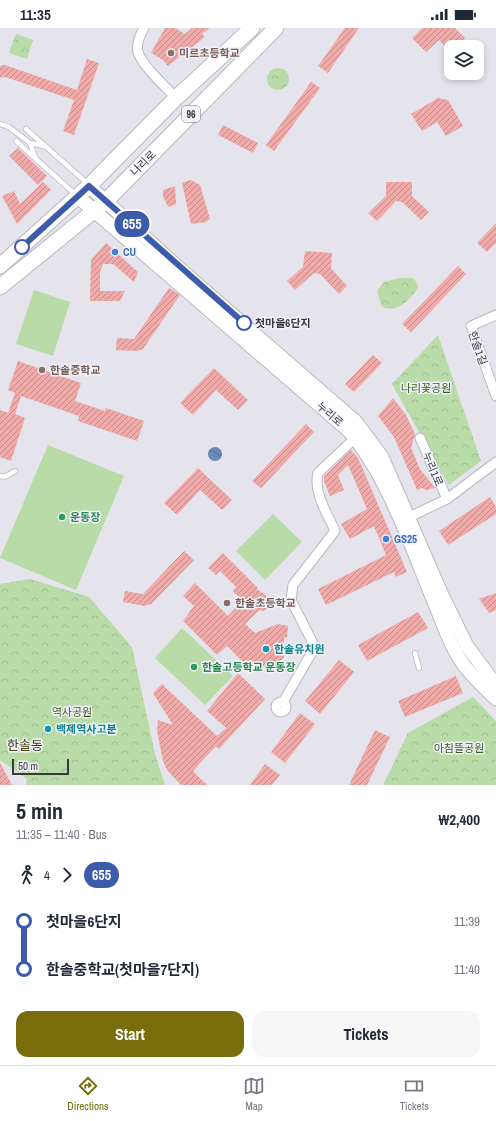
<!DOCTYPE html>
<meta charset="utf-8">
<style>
:root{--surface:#fff;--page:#f6f6f7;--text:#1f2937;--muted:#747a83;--line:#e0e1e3;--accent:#786d0a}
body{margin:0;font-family:"Archivo Narrow","Noto Sans KR",sans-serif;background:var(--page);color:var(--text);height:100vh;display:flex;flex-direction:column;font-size:15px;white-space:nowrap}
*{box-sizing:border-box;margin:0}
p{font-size:13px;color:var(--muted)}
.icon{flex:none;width:22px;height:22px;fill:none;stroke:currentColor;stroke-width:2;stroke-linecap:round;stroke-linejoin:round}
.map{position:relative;height:757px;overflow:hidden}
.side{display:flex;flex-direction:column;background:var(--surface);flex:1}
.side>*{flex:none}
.badge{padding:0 8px;border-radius:13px;font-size:14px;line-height:26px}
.fabs{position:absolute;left:444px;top:12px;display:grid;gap:8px}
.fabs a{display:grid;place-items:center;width:40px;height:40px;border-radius:8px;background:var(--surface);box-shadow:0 2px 6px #0003;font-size:20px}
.scale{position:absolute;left:12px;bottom:10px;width:57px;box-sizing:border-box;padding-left:4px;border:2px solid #39393d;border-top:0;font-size:11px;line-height:14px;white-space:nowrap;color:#39393d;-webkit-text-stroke:3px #f2f2fa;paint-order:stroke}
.map>.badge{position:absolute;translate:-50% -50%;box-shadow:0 0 0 2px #fff}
.legs{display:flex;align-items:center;gap:6px;height:44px;padding:0 16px;font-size:13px}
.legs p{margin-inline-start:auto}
.headline{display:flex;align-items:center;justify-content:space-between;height:68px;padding:0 16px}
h1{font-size:22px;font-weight:700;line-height:30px}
.cta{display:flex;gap:8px;margin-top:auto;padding:8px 16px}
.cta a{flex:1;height:46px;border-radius:12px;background:var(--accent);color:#fff;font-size:16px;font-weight:700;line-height:46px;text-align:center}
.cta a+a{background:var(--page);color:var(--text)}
ul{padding:0 16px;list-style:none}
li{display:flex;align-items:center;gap:14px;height:48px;font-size:15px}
li i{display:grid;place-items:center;width:6px;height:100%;margin:0 5px;background:currentColor}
li i::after{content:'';width:10px;height:10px;margin:-5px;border:3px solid;border-radius:50%;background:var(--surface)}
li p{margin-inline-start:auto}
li:first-child i{background:linear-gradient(#0000 50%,currentColor 0)}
li:last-child i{background:linear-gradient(currentColor 50%,#0000 0)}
.status{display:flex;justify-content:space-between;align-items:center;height:28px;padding:0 20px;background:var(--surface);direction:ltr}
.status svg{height:11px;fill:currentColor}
.tabs{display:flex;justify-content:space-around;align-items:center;height:56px;border-top:1px solid var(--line);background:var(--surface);font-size:11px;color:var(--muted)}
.tabs a{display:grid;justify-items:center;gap:2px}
.tabs .active{color:var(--accent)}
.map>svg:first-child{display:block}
.forest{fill:url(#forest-crowns)}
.pitch{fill:#b9dba7}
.water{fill:url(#water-waves)}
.building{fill:url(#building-hatch)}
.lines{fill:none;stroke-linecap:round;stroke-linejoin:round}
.lane-casing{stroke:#b8b8c0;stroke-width:6}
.street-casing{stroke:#b8b8c0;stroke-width:11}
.secondary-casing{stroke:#b8b8c0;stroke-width:15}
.primary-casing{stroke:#b8b8c0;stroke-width:17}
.lane{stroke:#fff;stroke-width:4.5}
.street{stroke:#fff;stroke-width:9}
.secondary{stroke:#fff;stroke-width:13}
.primary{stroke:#fff;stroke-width:15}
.line-1-casing{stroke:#fff;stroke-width:9}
.line-1{stroke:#3d5bab;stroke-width:6}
.education-dot{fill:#8d6e63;stroke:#f2f2fa;stroke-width:1.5}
.stop-1-dot{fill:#fff;stroke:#3d5bab;stroke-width:2}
.shop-dot{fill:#3f7fe0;stroke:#f2f2fa;stroke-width:1.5}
.leisure-dot{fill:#2e9e5b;stroke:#f2f2fa;stroke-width:1.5}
.culture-dot{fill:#0f9aa8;stroke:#f2f2fa;stroke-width:1.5}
.labels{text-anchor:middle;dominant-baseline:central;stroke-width:3;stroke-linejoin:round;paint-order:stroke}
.shield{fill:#f2f2fa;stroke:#707076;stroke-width:1}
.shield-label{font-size:10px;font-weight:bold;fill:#39393d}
.education-label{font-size:11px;font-weight:bold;fill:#785e54;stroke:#f2f2fa;text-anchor:start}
.street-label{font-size:11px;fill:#39393d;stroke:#f2f2fa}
.shop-label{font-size:11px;font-weight:bold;fill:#366cbe;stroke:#f2f2fa;text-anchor:start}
.stop-label{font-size:11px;font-weight:bold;fill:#39393d;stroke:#f2f2fa;text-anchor:start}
.park-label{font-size:11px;fill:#355d17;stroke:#f2f2fa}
.leisure-label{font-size:11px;font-weight:bold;fill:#27864d;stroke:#f2f2fa;text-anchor:start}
.culture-label{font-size:11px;font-weight:bold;fill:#0d838f;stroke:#f2f2fa;text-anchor:start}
.quarter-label{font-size:13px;fill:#413c12;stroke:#f2f2fa}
</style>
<div class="status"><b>11:35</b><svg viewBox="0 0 49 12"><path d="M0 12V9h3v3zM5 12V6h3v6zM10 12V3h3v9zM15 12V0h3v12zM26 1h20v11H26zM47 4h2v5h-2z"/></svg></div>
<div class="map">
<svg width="496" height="757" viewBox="0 0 496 757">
<defs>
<pattern id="forest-crowns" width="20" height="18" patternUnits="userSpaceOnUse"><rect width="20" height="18" fill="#b9dba7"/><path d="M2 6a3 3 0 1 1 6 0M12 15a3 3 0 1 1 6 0" fill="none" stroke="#a0bd91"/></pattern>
<pattern id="water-waves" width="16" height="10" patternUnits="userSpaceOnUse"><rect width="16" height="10" fill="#678ab6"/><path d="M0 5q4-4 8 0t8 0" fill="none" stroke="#567295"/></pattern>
<pattern id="building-hatch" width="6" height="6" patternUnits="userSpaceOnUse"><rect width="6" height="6" fill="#eeaba9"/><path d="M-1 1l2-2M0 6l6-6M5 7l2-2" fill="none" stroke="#c28c8b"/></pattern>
</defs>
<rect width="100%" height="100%" fill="#e5e4ed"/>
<g class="forest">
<path d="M16,6L33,12L27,31L9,25Z"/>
<circle cx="278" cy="51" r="11"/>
<path d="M400,250H413L417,255L418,260C408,273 399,285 382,279L377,263L384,254Z"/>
<path d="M438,307L481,433L449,457L392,356Z"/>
<path d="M30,551L89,569L132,619L155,726L165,757H26L27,751L0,732V556Z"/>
<path d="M473,669L496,693V757H383L408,705Z"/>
</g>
<g class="pitch">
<path d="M34,262L70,274L53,328L16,316Z"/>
<path d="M48,417L124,448L76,562L0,530Z"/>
<path d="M273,486L302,514L265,552L236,523Z"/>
<path d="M182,600L233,648L205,677L155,630Z"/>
</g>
<circle class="water" cx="215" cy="426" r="7"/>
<g class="building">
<path d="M165,0H175L185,6L192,0H210L202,6L205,9L168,38L163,32L151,25Z"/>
<path d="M345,0H359L328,45L318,38Z"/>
<path d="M422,0H455L465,10L455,19H451V25L439,12L426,24L412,10Z"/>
<path d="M87,31L99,35L74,107L63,103L74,72L5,49L0,50V38L5,37L77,62Z"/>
<path d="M311,54L320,60L274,123L266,117Z"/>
<path d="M438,70L448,72L463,98L446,108L437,94L422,103L411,86Z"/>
<path d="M223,97L258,115L253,125L218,107Z"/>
<path d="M18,120L47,148L38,157L9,128Z"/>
<path d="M191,152L200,157L210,191L206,194L191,196L182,155Z"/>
<path d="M43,154L51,162L17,196L2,168L14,163L20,176Z"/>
<path d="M386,154H412V168L429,184L421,192L402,174L396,173L377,193L368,185L386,168Z"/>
<path d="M175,158L176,176L168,179L163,168V162Z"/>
<path d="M496,195V215L487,224L477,215Z"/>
<path d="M106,215L138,244L134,254L113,236H103L100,244V263H125L120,273H90L91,232Z"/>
<path d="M305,223L332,225L331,240L347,258L339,266L320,246L314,245L295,262L287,253L303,239Z"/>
<path d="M458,238L466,246L411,304L402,296Z"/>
<path d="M169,260L180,267L143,321L137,323L116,322L117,310L134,311Z"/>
<path d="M373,327L382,335L354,364L345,356Z"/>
<path d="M18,333L81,355L75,373L105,383L106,380L144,393L137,413L78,393L79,388L21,368L15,386L25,390L11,433L0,429V382L8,385L15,365L8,362Z"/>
<path d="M214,340L248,372L238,382L216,362L193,387L180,375Z"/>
<path d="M393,370L406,387L415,406L411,420L420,441L435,460L426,462L422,460L417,462L394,409L378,388Z"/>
<path d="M306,396L314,404L261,460L252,453Z"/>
<path d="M351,422L358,430L407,544L396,549L394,544L326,577L318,561L386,527L374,498L350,511L341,496L367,481L348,437L338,447L344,462L330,468L324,453V448Z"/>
<path d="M198,440L232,472L222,482L200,462L177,487L164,475Z"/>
<path d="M490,469L496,479V486L448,517L439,503Z"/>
<path d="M184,523L194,532L151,576L144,578L123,574L125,563L143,566Z"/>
<path d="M223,525L258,560L257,561L268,569L270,575L268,580L263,583L259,582L245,596L255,605L278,596L288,598L287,610L284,609V629L271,645L263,638L259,642L254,637L250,641L227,618L217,627L183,593L194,578L183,568L195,555L228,588L242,573L233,563L236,559L220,543L216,547L208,540Z"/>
<path d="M496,565V582L489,585L479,571Z"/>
<path d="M418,584L428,600L367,633L358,617Z"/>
<path d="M339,632L354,644L320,686L305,673Z"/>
<path d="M238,645L265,671L219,721L216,718L193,743L207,757H181L167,742L163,733L157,703L158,692L173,697L153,665L162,656L217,708L226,700L207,683Z"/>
<path d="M456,648L463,665L405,689L398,673Z"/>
<path d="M300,685L315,696L285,735L271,724Z"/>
<path d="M375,702L390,709L367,757H349Z"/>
<path d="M0,735L12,757H0Z"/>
<path d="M265,736L280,747L272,757H250Z"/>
</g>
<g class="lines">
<g class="lane-casing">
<g id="lane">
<path d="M0,96L9,99L30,115L44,118"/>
<path d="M26,101L88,156"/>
<path d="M16,113L76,167"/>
<path d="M30,115L35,129"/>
<path d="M0,448L4,449L15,443"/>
<path d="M415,625L419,640"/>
</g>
</g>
<g class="street-casing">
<g id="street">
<path d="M144,0C140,7 136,16 138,24C142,38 166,59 176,70"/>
<path d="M496,287L471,298L496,368"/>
<path d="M420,410L447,471"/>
<path d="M403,492L447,471L496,434"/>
<path d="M283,674L315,619L291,572L293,557L335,503C327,485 313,464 318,445L355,410"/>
<circle cx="281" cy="679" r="5"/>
</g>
</g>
<g class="secondary-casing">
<g id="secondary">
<path d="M89,158L181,242L356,394L382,429L442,567L467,618L496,657"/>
<path d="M77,168L348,402C388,447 413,524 437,581C444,598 450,617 461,633C470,647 484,659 496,671"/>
</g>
</g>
<g class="primary-casing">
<g id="primary">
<path d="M0,238L89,158L176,70L252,0"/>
<path d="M0,259L106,173L276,0"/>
</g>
</g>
<use href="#lane" class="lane"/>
<use href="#street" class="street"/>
<use href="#secondary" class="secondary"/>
<use href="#primary" class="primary"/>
</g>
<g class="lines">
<g class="line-1-casing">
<path id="line-1" d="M22,219L89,158L244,295"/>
</g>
<use href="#line-1" class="line-1"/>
</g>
<g class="education-dot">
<circle cx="171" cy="25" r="4"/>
<circle cx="42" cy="342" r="4"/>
<circle cx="227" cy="575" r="4"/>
</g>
<g class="stop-1-dot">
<circle cx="22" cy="219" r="7"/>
<circle cx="244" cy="295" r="7"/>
</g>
<g class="shop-dot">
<circle cx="115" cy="224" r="4"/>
<circle cx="386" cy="511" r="4"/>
</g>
<g class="leisure-dot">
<circle cx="62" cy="489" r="4"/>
<circle cx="194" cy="639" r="4"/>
</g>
<g class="culture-dot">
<circle cx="266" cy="621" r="4"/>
<circle cx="48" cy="701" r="4"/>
</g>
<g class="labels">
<rect class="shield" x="182" y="78" width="18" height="16" rx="3"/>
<g class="shield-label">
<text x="191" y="86">96</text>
</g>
<g class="education-label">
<text x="179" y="25">미르초등학교</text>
<text x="50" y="342">한솔중학교</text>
<text x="235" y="575">한솔초등학교</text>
</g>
<g class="street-label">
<text transform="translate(143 135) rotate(-45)">나리로</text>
<text transform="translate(478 320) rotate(70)">한솔1길</text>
<text transform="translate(330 386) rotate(41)">누리로</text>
<text transform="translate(433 441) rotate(67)">누리1로</text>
</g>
<g class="shop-label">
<text x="123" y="224">CU</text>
<text x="394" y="511">GS25</text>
</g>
<g class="stop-label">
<text x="255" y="295">첫마을6단지</text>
</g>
<g class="park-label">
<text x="426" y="360">나리꽃공원</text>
<text x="72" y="684">역사공원</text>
<text x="459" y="720">아침뜰공원</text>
</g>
<g class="leisure-label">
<text x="70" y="489">운동장</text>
<text x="202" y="639">한솔고등학교 운동장</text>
</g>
<g class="culture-label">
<text x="274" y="621">한솔유치원</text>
<text x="56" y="701">백제역사고분</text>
</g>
<g class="quarter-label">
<text x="25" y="717">한솔동</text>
</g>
</g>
</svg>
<div class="fabs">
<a><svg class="icon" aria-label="layers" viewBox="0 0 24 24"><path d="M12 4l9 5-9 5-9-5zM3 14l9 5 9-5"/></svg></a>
</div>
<div class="scale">50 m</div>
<b class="badge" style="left:132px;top:196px;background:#3d5bab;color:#fff">655</b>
</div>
<section class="side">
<div class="headline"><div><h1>5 min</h1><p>11:35 – 11:40 · Bus</p></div><b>₩2,400</b></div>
<div class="legs"><svg class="icon" aria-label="walk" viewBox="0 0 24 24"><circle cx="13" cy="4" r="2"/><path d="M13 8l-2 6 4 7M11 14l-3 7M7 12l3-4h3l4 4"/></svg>4<svg class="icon" aria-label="forward" viewBox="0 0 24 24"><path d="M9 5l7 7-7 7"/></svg><b class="badge" style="background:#3d5bab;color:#fff">655</b></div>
<ul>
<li><i style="color:#3d5bab"></i><b>첫마을6단지</b><p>11:39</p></li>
<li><i style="color:#3d5bab"></i><b>한솔중학교(첫마을7단지)</b><p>11:40</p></li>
</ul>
<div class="cta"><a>Start</a><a>Tickets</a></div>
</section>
<nav class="tabs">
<a class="active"><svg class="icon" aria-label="directions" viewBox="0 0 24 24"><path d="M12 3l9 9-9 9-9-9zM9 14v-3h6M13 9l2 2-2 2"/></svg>Directions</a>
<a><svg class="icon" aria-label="map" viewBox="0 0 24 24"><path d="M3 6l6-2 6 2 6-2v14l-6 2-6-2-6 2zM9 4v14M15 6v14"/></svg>Map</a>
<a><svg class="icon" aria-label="tickets" viewBox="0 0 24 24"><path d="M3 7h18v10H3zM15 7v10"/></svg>Tickets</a>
</nav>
